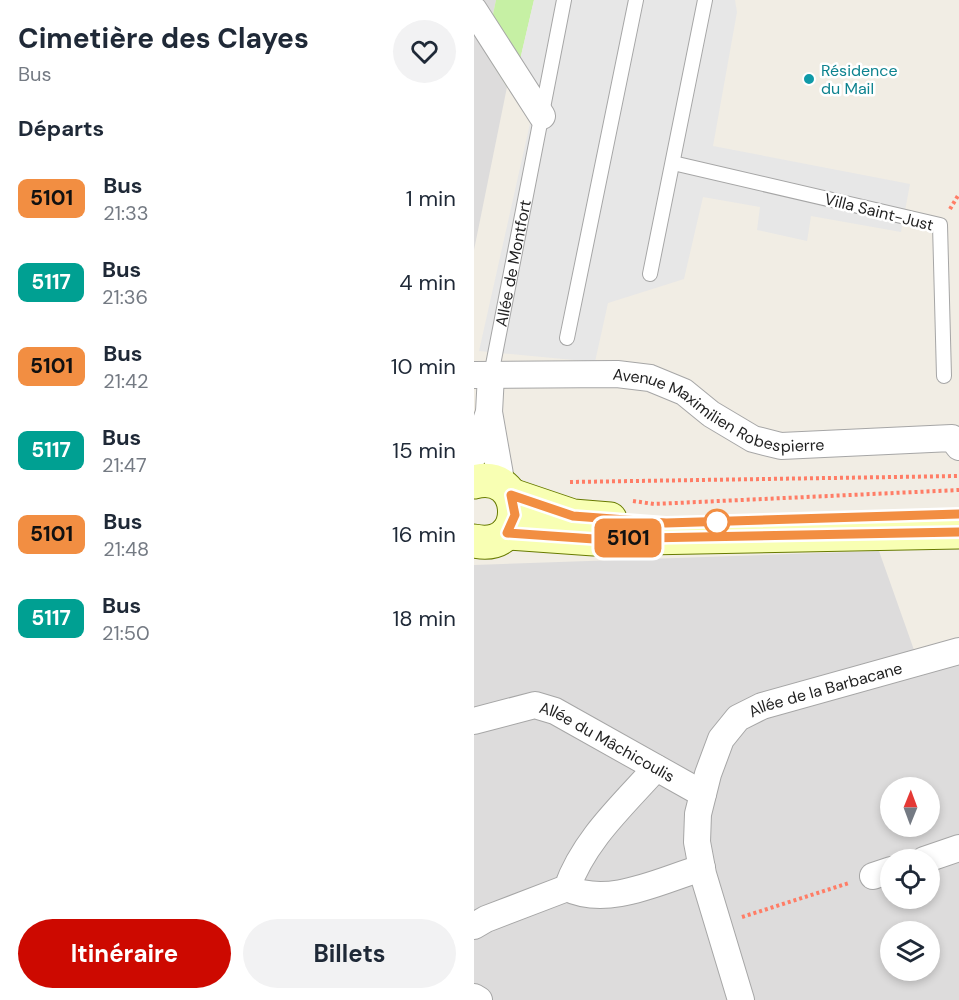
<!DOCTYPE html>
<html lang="fr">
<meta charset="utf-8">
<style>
:root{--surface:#fff;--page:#f2f2f3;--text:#1f2937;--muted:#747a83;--accent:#cd0900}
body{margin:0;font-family:"DM Sans",sans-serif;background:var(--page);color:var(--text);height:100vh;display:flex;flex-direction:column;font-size:22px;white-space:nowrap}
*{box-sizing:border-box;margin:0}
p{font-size:20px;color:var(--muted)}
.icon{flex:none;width:33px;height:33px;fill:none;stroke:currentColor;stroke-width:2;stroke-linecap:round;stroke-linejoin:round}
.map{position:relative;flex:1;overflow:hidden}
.sheet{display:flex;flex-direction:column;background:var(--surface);width:474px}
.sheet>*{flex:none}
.badge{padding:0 12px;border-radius:9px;font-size:21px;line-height:39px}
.needle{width:39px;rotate:1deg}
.buttons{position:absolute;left:406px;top:777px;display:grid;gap:12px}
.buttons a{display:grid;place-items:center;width:60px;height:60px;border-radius:50%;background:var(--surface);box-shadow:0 3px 9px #0003;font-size:30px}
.map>.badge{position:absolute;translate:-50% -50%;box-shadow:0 0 0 3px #fff}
h2{padding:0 18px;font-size:22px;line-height:54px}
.round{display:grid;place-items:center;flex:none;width:63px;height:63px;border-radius:32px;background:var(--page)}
.head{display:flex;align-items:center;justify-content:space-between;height:102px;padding:0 18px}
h1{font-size:28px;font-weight:700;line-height:45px}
.primary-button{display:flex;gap:12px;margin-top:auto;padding:12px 18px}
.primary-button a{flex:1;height:69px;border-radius:36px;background:var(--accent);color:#fff;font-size:24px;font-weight:700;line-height:69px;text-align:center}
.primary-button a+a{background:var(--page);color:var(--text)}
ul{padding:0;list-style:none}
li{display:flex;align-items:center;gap:18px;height:84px;padding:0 18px}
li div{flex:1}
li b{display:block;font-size:22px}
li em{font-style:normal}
li .badge{min-width:66px;font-weight:700;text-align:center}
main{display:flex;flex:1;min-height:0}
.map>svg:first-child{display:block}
.residential{fill:#dddcdc;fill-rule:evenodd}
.grass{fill:#c6f0a4}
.parking{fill:#e7e7e7}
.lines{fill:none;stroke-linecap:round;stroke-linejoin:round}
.lane-casing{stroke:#a6a6a6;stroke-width:16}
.street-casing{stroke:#a6a6a6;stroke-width:28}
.secondary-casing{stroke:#687b00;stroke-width:35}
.path{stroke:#ff7d66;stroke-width:4;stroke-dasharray:3 3;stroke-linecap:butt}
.lane{stroke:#fff;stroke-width:14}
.street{stroke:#fff;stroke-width:26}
.secondary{stroke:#f8ffb3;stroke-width:33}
.line-casing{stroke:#fff;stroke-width:14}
.line{stroke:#f28e42;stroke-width:9}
.culture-dot{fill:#0f9aa8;stroke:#fff;stroke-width:2}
.stop-dot{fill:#fff;stroke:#f28e42;stroke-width:3}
.labels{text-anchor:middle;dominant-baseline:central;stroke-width:5;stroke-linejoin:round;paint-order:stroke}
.culture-label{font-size:16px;fill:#0d838f;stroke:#fff;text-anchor:start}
.street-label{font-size:16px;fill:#1f1f1f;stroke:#fff}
</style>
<main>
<section class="sheet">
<div class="head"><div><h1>Cimetière des Clayes</h1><p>Bus</p></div><a class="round"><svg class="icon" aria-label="heart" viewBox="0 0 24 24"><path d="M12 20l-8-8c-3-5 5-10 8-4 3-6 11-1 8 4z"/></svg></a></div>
<h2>Départs</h2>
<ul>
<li><span class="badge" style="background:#f28e42;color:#111">5101</span><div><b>Bus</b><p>21:33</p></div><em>1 min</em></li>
<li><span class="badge" style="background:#00a092;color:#fff">5117</span><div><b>Bus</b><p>21:36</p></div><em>4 min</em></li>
<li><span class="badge" style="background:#f28e42;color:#111">5101</span><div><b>Bus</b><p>21:42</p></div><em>10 min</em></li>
<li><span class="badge" style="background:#00a092;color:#fff">5117</span><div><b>Bus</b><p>21:47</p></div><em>15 min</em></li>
<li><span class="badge" style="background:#f28e42;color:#111">5101</span><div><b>Bus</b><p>21:48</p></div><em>16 min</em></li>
<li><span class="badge" style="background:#00a092;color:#fff">5117</span><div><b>Bus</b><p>21:50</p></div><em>18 min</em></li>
</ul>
<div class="primary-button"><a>Itinéraire</a><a>Billets</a></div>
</section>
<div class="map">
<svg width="485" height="1000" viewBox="0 0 485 1000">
<rect width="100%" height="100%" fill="#f1ede4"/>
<g class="residential">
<path d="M0,0H22L11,52L33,87L0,250Z"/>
<path d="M405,551L440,650L485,643V1000H0V565ZM417,788H456V826H417ZM417,860H456V898H417ZM417,932H456V970H417Z"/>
</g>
<path class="grass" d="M22,0H60L39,90L33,87L11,52Z"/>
<path class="parking" d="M60,0H261L263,12L239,146L436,184L427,232L337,216L333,241L283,230L286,207L229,197L210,279L134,303L121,362L5,351L59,110L39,90Z"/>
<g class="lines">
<g class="lane-casing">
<g id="lane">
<path d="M199,163L466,225L470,376"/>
<path d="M176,274L231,0"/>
<path d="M93,338L162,0"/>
<path id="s1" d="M17,375L90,0"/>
</g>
</g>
<g class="street-casing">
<g id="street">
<path d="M0,10L68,116"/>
<path id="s2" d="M0,375L143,374L176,378L210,392L237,414L279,439L307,446L478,438L485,447"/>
<path d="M17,375L15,412L28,486"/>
<path d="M0,455L14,415"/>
<path id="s3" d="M0,721L61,705L81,711L229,794"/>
<path d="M450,860L485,848"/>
<path d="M399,876L417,870"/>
<path d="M93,888C135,908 187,880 228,868"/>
<path d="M0,926L12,919L93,888C110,840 148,806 182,768"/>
<path d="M0,997L5,1000"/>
<path id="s4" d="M267,1000L229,874L223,842L224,814L234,774L247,739L264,718L288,706L485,651"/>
</g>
</g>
<g class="secondary-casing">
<g id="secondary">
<path d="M0,482C52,468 56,553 0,541"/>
<path d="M37,495L99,516L136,519"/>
<path d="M33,533L120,539L485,532"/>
</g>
</g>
<g class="path">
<path d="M476,209L485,194"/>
<path d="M96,482L485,476"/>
<path d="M159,501L180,504L485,490"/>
<path d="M268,917L375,883"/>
</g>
<use href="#lane" class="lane"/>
<use href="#street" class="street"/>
<use href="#secondary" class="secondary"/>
</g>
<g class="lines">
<g class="line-casing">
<path id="line" d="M485,514L192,523L99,516L37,495L41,515L33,533L120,539L485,532"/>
</g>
<use href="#line" class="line"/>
</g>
<circle class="culture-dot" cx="335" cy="79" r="6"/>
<circle class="stop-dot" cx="243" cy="522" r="12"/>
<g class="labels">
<g class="culture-label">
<text x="347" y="70">Résidence<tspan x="347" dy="18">du Mail</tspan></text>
</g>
<g class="street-label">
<text transform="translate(405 212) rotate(14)">Villa Saint-Just</text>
<text stroke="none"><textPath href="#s1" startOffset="114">Allée de Montfort</textPath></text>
<text stroke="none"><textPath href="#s2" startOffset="254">Avenue Maximilien Robespierre</textPath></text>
<text stroke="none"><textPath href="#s4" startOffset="390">Allée de la Barbacane</textPath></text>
<text stroke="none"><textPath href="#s3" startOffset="144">Allée du Mâchicoulis</textPath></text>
</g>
</g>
</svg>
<div class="buttons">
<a><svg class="needle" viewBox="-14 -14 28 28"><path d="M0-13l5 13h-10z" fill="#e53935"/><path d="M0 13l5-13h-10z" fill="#747a83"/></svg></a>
<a><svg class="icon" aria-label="locate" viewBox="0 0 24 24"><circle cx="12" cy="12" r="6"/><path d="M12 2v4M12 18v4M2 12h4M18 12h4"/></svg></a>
<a><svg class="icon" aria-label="layers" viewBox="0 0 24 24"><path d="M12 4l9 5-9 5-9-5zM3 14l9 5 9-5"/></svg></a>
</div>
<b class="badge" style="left:154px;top:538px;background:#f28e42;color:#111">5101</b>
</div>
</main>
